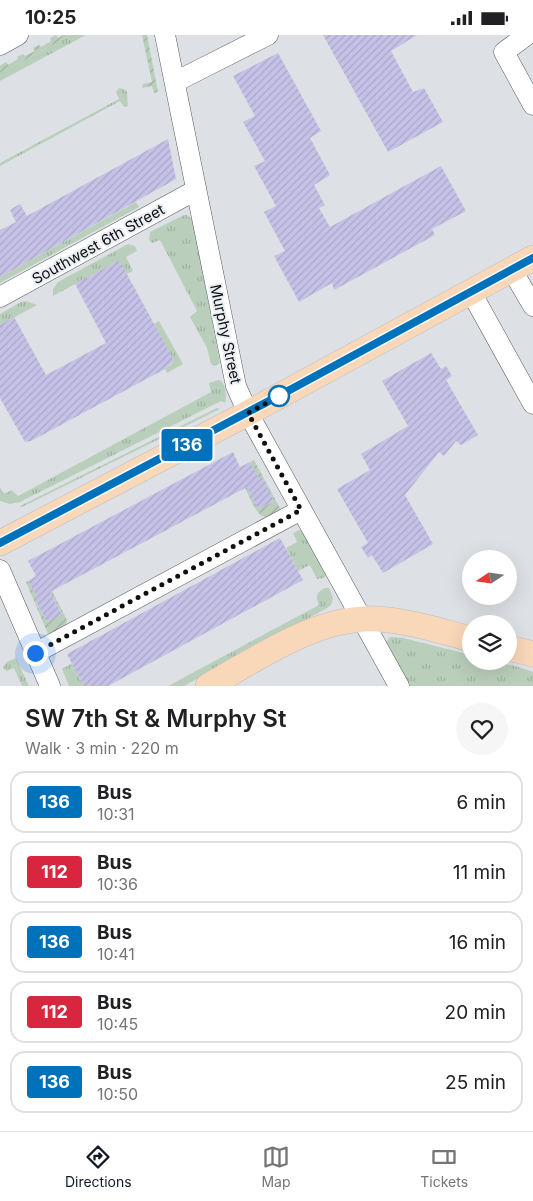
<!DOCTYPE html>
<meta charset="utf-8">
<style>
:root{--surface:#fff;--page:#f6f6f6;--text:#202124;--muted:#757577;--line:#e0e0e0;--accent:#111827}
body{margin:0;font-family:Inter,sans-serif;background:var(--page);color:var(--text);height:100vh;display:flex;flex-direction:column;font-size:19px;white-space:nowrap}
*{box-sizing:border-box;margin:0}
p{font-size:16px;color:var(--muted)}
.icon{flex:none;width:28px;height:28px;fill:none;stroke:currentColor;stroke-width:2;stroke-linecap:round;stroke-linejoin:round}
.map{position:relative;height:651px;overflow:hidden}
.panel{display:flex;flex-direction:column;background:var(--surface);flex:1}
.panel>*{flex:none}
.badge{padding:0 10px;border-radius:4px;font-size:18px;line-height:32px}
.needle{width:32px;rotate:257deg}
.buttons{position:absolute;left:462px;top:515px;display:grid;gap:10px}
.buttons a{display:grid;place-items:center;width:55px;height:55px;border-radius:50%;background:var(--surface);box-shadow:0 5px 20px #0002;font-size:25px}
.you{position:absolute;width:25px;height:25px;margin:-12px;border:4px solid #fff;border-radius:50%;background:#1a73e8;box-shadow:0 0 0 8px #1a73e833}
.map>.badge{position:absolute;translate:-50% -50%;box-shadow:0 0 0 2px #fff}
.round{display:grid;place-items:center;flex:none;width:52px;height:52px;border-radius:26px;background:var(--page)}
.headline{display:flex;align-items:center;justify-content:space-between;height:85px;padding:0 25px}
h1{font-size:24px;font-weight:600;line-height:38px}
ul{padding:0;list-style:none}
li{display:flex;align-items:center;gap:15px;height:62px;margin:0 10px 8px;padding:0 15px;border:2px solid var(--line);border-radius:15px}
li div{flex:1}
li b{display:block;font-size:19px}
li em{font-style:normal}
li .badge{min-width:55px;font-weight:700;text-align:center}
.status{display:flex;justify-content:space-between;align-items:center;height:35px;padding:0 25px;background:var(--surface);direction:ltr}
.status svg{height:14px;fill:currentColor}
.tab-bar{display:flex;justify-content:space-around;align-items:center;height:70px;border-top:1px solid var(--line);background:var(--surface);font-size:14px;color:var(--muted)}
.tab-bar a{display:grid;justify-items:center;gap:2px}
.tab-bar .selected{color:var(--accent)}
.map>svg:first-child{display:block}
.grass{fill:url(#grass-tufts)}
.garden{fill:url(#garden-furrows)}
.building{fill:url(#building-hatch)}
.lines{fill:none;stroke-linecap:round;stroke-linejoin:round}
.minor-casing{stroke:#56595c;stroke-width:21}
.major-casing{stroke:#bcbcbc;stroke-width:26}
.minor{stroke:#fff;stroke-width:20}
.major{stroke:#f9d7b9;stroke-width:25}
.line-casing{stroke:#fff;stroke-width:11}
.line{stroke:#0072bc;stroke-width:8}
.walk{stroke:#0f1011;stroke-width:5;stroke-dasharray:0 9}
.stop-dot{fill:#fff;stroke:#0072bc;stroke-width:2.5}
.labels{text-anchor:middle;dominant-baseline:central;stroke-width:4;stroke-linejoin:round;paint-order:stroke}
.street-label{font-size:15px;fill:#0f1011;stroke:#eaeef2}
</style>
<div class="status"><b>10:25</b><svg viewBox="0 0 49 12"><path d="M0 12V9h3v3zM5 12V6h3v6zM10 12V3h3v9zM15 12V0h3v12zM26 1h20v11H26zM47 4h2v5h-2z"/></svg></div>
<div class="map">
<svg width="533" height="651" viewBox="0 0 533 651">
<defs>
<pattern id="grass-tufts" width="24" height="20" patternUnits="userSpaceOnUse" patternTransform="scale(1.25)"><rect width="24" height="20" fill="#bacfbb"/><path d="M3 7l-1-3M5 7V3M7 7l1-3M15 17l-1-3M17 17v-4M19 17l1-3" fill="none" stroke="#9fb1a0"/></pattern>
<pattern id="garden-furrows" width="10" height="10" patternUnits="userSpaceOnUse" patternTransform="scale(1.25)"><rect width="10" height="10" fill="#bacfbb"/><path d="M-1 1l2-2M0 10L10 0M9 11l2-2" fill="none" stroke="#9fb1a0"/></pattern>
<pattern id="building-hatch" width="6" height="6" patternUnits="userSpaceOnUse" patternTransform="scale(1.25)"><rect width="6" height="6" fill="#c6c2e7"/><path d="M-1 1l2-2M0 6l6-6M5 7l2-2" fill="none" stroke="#a9a6c5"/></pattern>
</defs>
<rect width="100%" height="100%" fill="#dde1e5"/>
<g class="grass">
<path d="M71,0H86L0,46V38Z"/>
<path d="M119,53L124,54L127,57L128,71L124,72L120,66L0,131V128L119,64L116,57Z"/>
<path d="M136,167L139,172L0,248V242Z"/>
<path d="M184,180H187L193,185L220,328L214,331L211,329L207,313L190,282L197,276L160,205L152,208L149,205L150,197Z"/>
<path d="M128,209L135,211L137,216L126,222L133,236L127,239L122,230L116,227L53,261V254L58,247Z"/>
<path d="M26,266L37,270L0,290V279L21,267Z"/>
<path d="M159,286L183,329L167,338L165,334L172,329L173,325L154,289Z"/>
<path d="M218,345L221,346C226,351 227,361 225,368L221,366L20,467L10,469L0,466V452L4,459L12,455L18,461L211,357L209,348Z"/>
<path d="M217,373L220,374L20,473L22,470Z"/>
<path d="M299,495L303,497L324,537L326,540L324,543L317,544L310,530L298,536L286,513L297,507L293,498Z"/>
<path d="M325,553H329L333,563L331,570L327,573L184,651H168L319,570C315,561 317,557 325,553Z"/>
<path d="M390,602L403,603L471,620V626C493,626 513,629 533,637V651H409L386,608Z"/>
<path d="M16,623L29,651H22L14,633L7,636L4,634L3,632L7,627Z"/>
<path d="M72,628L84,651H69L62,634Z"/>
</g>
<g class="garden">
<path d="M56,0L58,3L63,0H71L0,38V31L6,27L8,30L18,24L17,22L23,19L25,21L35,16L33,13L39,10L41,12L51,6L50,3Z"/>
<path d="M142,0H147L158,57L154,58L152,51L142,53L143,49L152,47Z"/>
<path d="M254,425L281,475C277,477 271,481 266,482C257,483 249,460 245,453L247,452L258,474L274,466L262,442L259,444L250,427Z"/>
<path d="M28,546L38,564L35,566L47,587L62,579L50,557L52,556L67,585L66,591L48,599L26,547Z"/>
</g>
<g class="building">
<path d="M323,0H417L391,16L413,57L424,53L443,87L388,117Z"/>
<path d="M278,18L321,96L310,103L330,140L314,150L325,170L319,173L330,192L441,131L466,176L432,194L435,200L334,255L332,248L299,267L274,221L285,216L264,177L276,171L254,131L265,126L243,87L255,81L233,41Z"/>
<path d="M168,104L176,144L0,242V195L16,187L10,175L20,169L27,181Z"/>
<path d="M118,226L122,230L172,322L173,327L165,334L31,406L25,407L0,363V290L14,282L46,340L106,308L75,249Z"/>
<path d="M431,318L441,334L446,331L452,341L446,345L478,400L461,410L456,406L444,421L439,417L405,460L433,509L383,538L372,520L368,523L361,512L368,508L337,454L370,435L361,419L408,391L382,346Z"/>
<path d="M233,417L240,432L250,427L259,444L262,442L274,466L258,474L247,452L144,507L50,557L62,580L47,587L35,565L38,564L28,546L36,541L28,526Z"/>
<path d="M280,503L303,545L108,651H84L67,619Z"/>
</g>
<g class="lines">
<g class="minor-casing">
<g id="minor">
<path d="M165,0L236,351L248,378L399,651"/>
<path d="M527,0L504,17L533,70"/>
<path d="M0,10L18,0"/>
<path d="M175,47L268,0"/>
<path d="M512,235L533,271"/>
<path d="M471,257L533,369"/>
<path d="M0,262L196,155"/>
<path d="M0,535L50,651"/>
<path d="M35,618L301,475"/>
</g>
</g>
<g class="major-casing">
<g id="major">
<path d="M0,508L248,378L533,223"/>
<path d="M509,613L533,619"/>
<path d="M208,651C259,623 317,581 377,584C410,586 440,596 471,604"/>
</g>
</g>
<use href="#minor" class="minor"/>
<use href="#major" class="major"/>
</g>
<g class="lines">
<g class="line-casing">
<path id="line" d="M0,508L286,357L533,223"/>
</g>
<use href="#line" class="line"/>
<path class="walk" d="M35,618L301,475L248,378L279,361"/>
</g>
<circle class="stop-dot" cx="279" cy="361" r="10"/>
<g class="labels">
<g class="street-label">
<text transform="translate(98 209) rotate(-29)">Southwest 6th Street</text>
<text transform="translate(226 299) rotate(78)">Murphy Street</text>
</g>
</g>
</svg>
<div class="buttons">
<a><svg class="needle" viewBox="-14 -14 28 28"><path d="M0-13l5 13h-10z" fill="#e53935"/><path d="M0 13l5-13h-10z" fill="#757577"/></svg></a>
<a><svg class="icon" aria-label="layers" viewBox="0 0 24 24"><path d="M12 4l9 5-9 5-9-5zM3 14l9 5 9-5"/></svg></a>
</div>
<div class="you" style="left:35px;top:618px"></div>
<b class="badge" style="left:187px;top:410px;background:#0072bc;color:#fff">136</b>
</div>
<section class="panel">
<div class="headline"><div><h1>SW 7th St &amp; Murphy St</h1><p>Walk · 3 min · 220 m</p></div><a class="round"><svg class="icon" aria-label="heart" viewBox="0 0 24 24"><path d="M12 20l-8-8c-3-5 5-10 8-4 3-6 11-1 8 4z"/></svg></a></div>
<ul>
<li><span class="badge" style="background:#0072bc;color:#fff">136</span><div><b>Bus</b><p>10:31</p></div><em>6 min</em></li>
<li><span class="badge" style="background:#d7263d;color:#fff">112</span><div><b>Bus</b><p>10:36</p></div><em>11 min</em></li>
<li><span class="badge" style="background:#0072bc;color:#fff">136</span><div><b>Bus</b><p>10:41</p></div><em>16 min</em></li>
<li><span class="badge" style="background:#d7263d;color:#fff">112</span><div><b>Bus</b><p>10:45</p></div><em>20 min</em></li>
<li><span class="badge" style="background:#0072bc;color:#fff">136</span><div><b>Bus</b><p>10:50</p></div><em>25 min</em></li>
</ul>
</section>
<nav class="tab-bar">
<a class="selected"><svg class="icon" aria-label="directions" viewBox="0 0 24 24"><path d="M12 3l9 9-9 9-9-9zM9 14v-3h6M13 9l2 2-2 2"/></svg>Directions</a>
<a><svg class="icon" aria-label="map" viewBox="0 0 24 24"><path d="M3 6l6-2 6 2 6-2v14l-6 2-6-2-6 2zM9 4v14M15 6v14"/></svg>Map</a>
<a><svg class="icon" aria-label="tickets" viewBox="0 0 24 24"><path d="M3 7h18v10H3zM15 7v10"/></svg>Tickets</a>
</nav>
